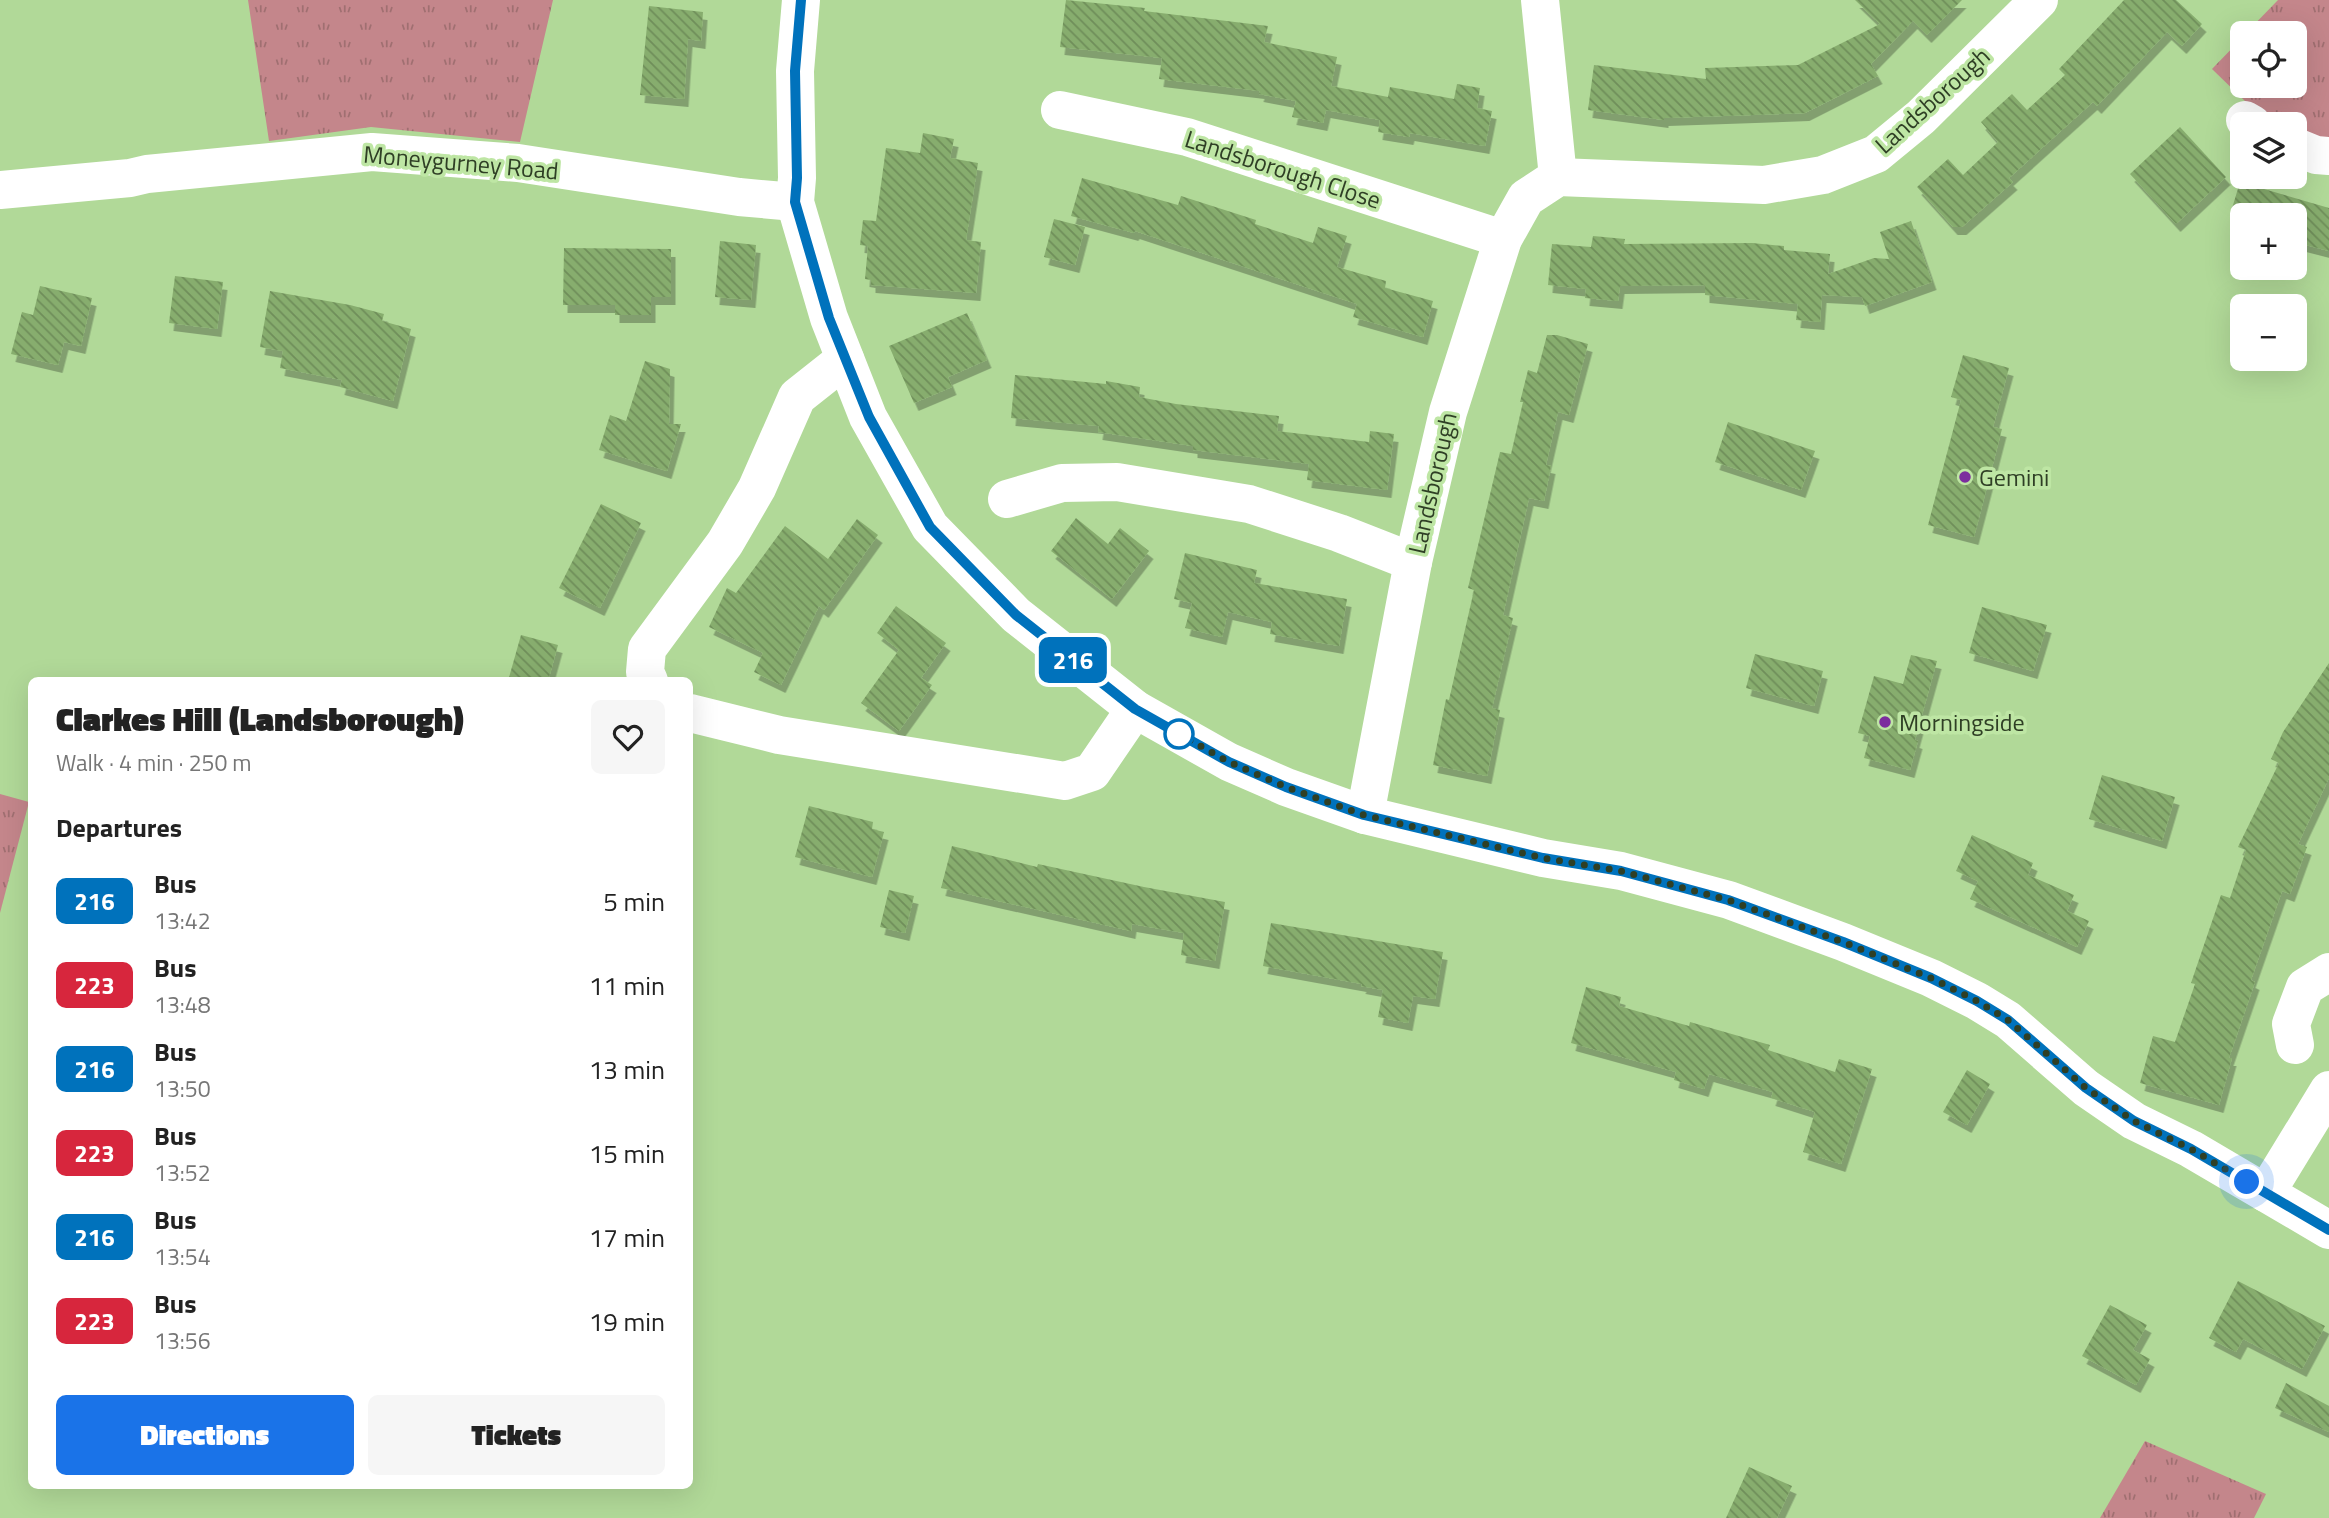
<!DOCTYPE html>
<meta charset="utf-8">
<style>
:root{--surface:#fff;--page:#f6f6f6;--text:#222;--muted:#767676;--accent:#1a73e8}
body{margin:0;font-family:"Titillium Web",sans-serif;background:var(--page);color:var(--text);height:100vh;display:flex;flex-direction:column;font-size:26px;white-space:nowrap}
*{box-sizing:border-box;margin:0}
p{font-size:23px;color:var(--muted)}
.icon{flex:none;width:38px;height:38px;fill:none;stroke:currentColor;stroke-width:2;stroke-linecap:round;stroke-linejoin:round}
.map{position:relative;flex:1;overflow:hidden}
.panel{position:absolute;left:28px;top:677px;width:665px;height:812px;display:flex;flex-direction:column;background:var(--surface);border-radius:10px;box-shadow:0 7px 28px #0002}
.panel>*{flex:none}
.badge{padding:0 14px;border-radius:10px;font-size:24px;line-height:46px}
.fabs{position:absolute;left:2230px;top:21px;display:grid;gap:14px}
.fabs a{display:grid;place-items:center;width:77px;height:77px;border-radius:10px;background:var(--surface);box-shadow:0 7px 28px #0002;font-size:35px}
.you{position:absolute;width:35px;height:35px;margin:-18px;border:5px solid #fff;border-radius:50%;background:#1a73e8;box-shadow:0 0 0 10px #1a73e833}
.map>.badge{position:absolute;translate:-50% -50%;box-shadow:0 0 0 4px #fff}
h2{padding:0 28px;font-size:26px;line-height:63px}
.round{display:grid;place-items:center;flex:none;width:74px;height:74px;border-radius:10px;background:var(--page)}
.headline{display:flex;align-items:center;justify-content:space-between;height:119px;padding:0 28px}
h1{font-size:33px;font-weight:800;line-height:52px}
.button{display:flex;gap:14px;margin-top:auto;padding:14px 28px}
.button a{flex:1;height:80px;border-radius:10px;background:var(--accent);color:#fff;font-size:28px;font-weight:800;line-height:80px;text-align:center}
.button a+a{background:var(--page);color:var(--text)}
ul{padding:0;list-style:none}
li{display:flex;align-items:center;gap:21px;height:84px;padding:0 28px}
li div{flex:1}
li b{display:block;font-size:26px}
li em{font-style:normal}
li .badge{min-width:77px;font-weight:700;text-align:center}
.map>svg:first-child{display:block}
.grass{fill:url(#grass-tufts)}
.building{fill:url(#building-back-hatch);filter:url(#shadow)}
.lines{fill:none;stroke-linecap:round;stroke-linejoin:round}
.minor{stroke:#fff;stroke-width:38}
.line-casing{stroke:#fff;stroke-width:16}
.line{stroke:#0072bc;stroke-width:10}
.walk{stroke:#2f3f25;stroke-width:7;stroke-dasharray:0 12.6}
.poi-dot{fill:#7c2d9e;stroke:#bee6a4;stroke-width:2.5}
.stop-dot{fill:#fff;stroke:#0072bc;stroke-width:3.5}
.labels{text-anchor:middle;dominant-baseline:central;stroke-width:7;stroke-linejoin:round;paint-order:stroke}
.street-label{font-size:24px;fill:#2f3f25;stroke:#bee6a4}
.poi-label{font-size:24px;fill:#2f3f25;stroke:#bee6a4;text-anchor:start}
</style>
<div class="map">
<svg width="2329" height="1518" viewBox="0 0 2329 1518">
<defs>
<pattern id="grass-tufts" width="24" height="20" patternUnits="userSpaceOnUse" patternTransform="scale(1.75)"><rect width="24" height="20" fill="#c4868b"/><path d="M3 7l-1-3M5 7V3M7 7l1-3M15 17l-1-3M17 17v-4M19 17l1-3" fill="none" stroke="#a06f71"/></pattern>
<pattern id="building-back-hatch" width="6" height="6" patternUnits="userSpaceOnUse" patternTransform="scale(1.75)"><rect width="6" height="6" fill="#87ad6e"/><path d="M-1 5l2 2M0 0l6 6M5-1l2 2" fill="none" stroke="#6f8e5a"/></pattern>
<filter id="shadow"><feDropShadow dx="4.5" dy="8" stdDeviation="0" flood-color="#0004"/></filter>
</defs>
<rect width="100%" height="100%" fill="#b1d998"/>
<g class="grass">
<path d="M248,0H553L520,142L371,127L269,141Z"/>
<path d="M2278,0H2329V139L2294,131V124H2279L2246,102L2212,69L2242,38V86H2294V33H2246Z"/>
<path d="M0,794L29,802L0,913Z"/>
<path d="M2145,1441L2266,1494L2254,1518H2100Z"/>
</g>
<g class="building">
<path d="M1066,0L1145,8L1144,11L1268,26L1264,42L1337,57L1331,86L1388,97L1390,87L1454,99L1457,84L1480,88L1477,108L1492,111L1485,146L1410,133L1409,137L1378,132L1380,120L1326,110L1323,123L1292,117L1296,101L1259,94L1260,91L1159,79L1162,58L1060,47Z"/>
<path d="M1855,0H1962L1927,35L1913,21L1871,64L1878,76L1805,113L1664,118V120L1588,110L1594,65L1706,79L1705,68L1798,65L1880,24Z"/>
<path d="M2124,0H2176L2202,24L2182,46L2167,32L2097,106L2093,102L2009,178L2013,182L1962,227H1953L1917,187L1948,159L1963,175L1998,142L1981,122L2012,94L2027,110L2065,75L2059,69Z"/>
<path d="M649,6L703,12L701,41L688,39L684,99L640,95Z"/>
<path d="M2180,127L2226,177L2176,224L2130,174Z"/>
<path d="M923,133L954,139L950,158L978,163L966,240L981,242L976,293L871,285V280L865,279L868,246L860,245L863,220L876,221L886,148L920,153Z"/>
<path d="M1082,178L1178,205L1181,196L1256,220L1255,224L1313,243L1318,227L1347,236L1337,267L1386,281L1385,288L1433,301L1423,337L1353,317L1357,304L1135,231L1134,233L1071,216Z"/>
<path d="M2240,182L2329,208V251L2294,242V215H2230Z"/>
<path d="M1054,219L1085,227L1075,265L1044,257Z"/>
<path d="M1911,221L1932,282L1865,306L1862,297L1822,295L1820,322L1796,320L1798,304L1705,295V285L1620,286L1618,301L1585,298L1586,289L1548,285L1552,244L1591,247L1593,236L1625,239L1624,244L1752,243L1784,246V250L1830,254L1828,274L1874,258L1889,259L1880,232Z"/>
<path d="M720,241L756,245L751,300L715,297Z"/>
<path d="M564,248L671,249V297H651V315H615V305H563Z"/>
<path d="M175,276L223,282L217,329L169,323Z"/>
<path d="M40,286L92,298L81,346L64,342L58,365L11,354L22,312L33,315Z"/>
<path d="M270,291L350,305L384,314L382,321L411,329L393,401L340,387L342,380L280,368L283,351L260,347Z"/>
<path d="M967,313L987,360L948,377L952,387L914,403L889,346Z"/>
<path d="M1547,335H1557L1588,344L1569,415L1558,412L1546,465L1551,466L1544,501L1529,498L1503,615L1513,618L1492,708L1500,710L1487,776L1433,765L1446,699L1449,700L1474,590L1468,588L1500,452L1511,454L1523,402H1520L1528,370L1537,373Z"/>
<path d="M1963,355L2009,368L1993,427L2002,429L1974,537L1928,525L1961,400L1951,397Z"/>
<path d="M645,361L670,369L669,424H681L667,471L599,450L610,415L626,421Z"/>
<path d="M1015,375L1106,384V381L1140,387L1139,397L1176,404L1279,416L1277,431L1369,442L1370,431L1394,434L1387,490L1307,480L1309,464L1193,450V446L1098,432L1099,426L1011,418Z"/>
<path d="M1728,422L1815,451L1801,490L1715,462Z"/>
<path d="M601,504L641,523L600,608L559,588Z"/>
<path d="M1076,518L1108,544L1120,528L1149,551L1112,599L1051,551Z"/>
<path d="M857,519L878,535L824,610L819,606L781,685L754,672L763,653L709,627L727,588L736,593L785,526L828,559Z"/>
<path d="M1185,553L1257,570L1254,583L1347,599L1339,646L1270,634L1272,622L1228,612L1222,637L1185,628L1192,603L1174,599Z"/>
<path d="M896,606L946,643L921,678L932,685L899,731L861,703L899,650L877,633Z"/>
<path d="M1982,607L2047,625L2033,671L1969,653Z"/>
<path d="M521,635L558,645L548,681H508Z"/>
<path d="M1755,654L1823,671L1814,706L1746,688Z"/>
<path d="M1911,655L1937,661L1915,740L1918,741L1910,770L1864,758L1870,736L1858,733L1874,676L1903,684Z"/>
<path d="M2329,663V778L2298,844L2307,847L2290,894L2282,891L2251,980L2255,982L2229,1058H2232L2219,1105L2140,1083L2153,1036L2175,1042L2195,984L2191,983L2221,895L2230,898L2246,850L2238,847L2279,763L2271,759L2283,732Z"/>
<path d="M2102,775L2175,797L2162,841L2089,819Z"/>
<path d="M809,806L873,822L872,829L884,832L872,877L795,857Z"/>
<path d="M1972,835L2033,863L2028,875L2074,895L2067,911L2089,921L2077,947L1970,899L1978,881L1956,871Z"/>
<path d="M952,846L1037,867L1038,864L1144,887L1225,902L1215,961L1181,955L1184,933L1132,924L1131,931L941,888Z"/>
<path d="M889,890L914,896L905,933L880,927Z"/>
<path d="M1271,923L1443,952L1435,999L1413,996L1408,1023L1378,1017L1383,990L1361,986L1362,984L1263,966Z"/>
<path d="M1586,987L1621,997L1619,1006L1689,1026L1690,1022L1770,1045L1768,1050L1835,1072L1839,1059L1872,1069L1841,1164L1803,1152L1815,1112L1771,1098L1773,1092L1709,1074L1704,1089L1674,1080L1676,1072L1571,1043Z"/>
<path d="M1967,1070L1990,1084L1967,1125L1943,1112Z"/>
<path d="M2238,1281L2325,1326L2302,1369L2243,1339L2236,1352L2209,1338Z"/>
<path d="M2110,1305L2147,1325L2133,1350L2150,1359L2136,1385L2082,1356Z"/>
<path d="M2286,1383L2329,1406V1432L2275,1408Z"/>
<path d="M1749,1467L1792,1486L1777,1518H1726Z"/>
</g>
<g class="lines">
<g class="minor">
<path d="M801,0L795,71L797,178L795,202L829,318L868,417L930,527L1016,615L1135,709L1229,762L1286,787L1365,815L1543,858L1621,871L1729,900L1843,942L1931,978L1977,1001L2008,1020L2086,1088L2134,1121L2191,1149L2329,1230"/>
<path d="M1540,0L1558,177"/>
<path d="M1060,110L1187,137L1503,239"/>
<path d="M2245,120L2252,124"/>
<path d="M2294,146L2316,155L2329,156"/>
<path d="M0,190L130,178L147,174L372,152L518,163L739,197L795,202"/>
<path d="M1007,499L1062,483L1117,482L1249,504L1339,533L1413,562"/>
<path d="M649,681L645,672L647,649L725,543L757,488L797,397L845,359"/>
<path d="M690,713L779,735L1065,781L1092,772L1135,709"/>
<path d="M1365,815L1413,562L1448,412L1503,239L1526,198L1558,177L1764,185L1823,175L1876,154L1921,117L2039,0"/>
<path d="M2295,1045L2291,1024L2305,987L2329,972"/>
<path d="M2266,1193L2329,1090"/>
</g>
</g>
<g class="lines">
<g class="line-casing">
<path id="line" d="M801,0L795,71L797,178L795,202L829,318L869,417L930,527L1016,615L1135,709L1229,762L1286,787L1364,815L1543,858L1621,871L1728,900L1843,942L1931,978L1977,1001L2008,1020L2086,1088L2134,1121L2191,1149L2329,1230"/>
</g>
<use href="#line" class="line"/>
<path class="walk" d="M1179,734L1229,762L1286,787L1364,815L1543,858L1621,871L1728,900L1843,942L1931,978L1977,1001L2008,1020L2086,1088L2134,1121L2191,1149L2247,1182"/>
</g>
<g class="poi-dot">
<circle cx="1965" cy="477" r="7"/>
<circle cx="1885" cy="722" r="7"/>
</g>
<circle class="stop-dot" cx="1179" cy="734" r="14"/>
<g class="labels">
<g class="street-label">
<text transform="translate(1932 100) rotate(-42)">Landsborough</text>
<text transform="translate(461 162) rotate(5)">Moneygurney Road</text>
<text transform="translate(1283 169) rotate(18)">Landsborough Close</text>
<text transform="translate(1432 483) rotate(-77)">Landsborough</text>
</g>
<g class="poi-label">
<text x="1979" y="477">Gemini</text>
<text x="1899" y="722">Morningside</text>
</g>
</g>
</svg>
<div class="fabs">
<a><svg class="icon" aria-label="locate" viewBox="0 0 24 24"><circle cx="12" cy="12" r="6"/><path d="M12 2v4M12 18v4M2 12h4M18 12h4"/></svg></a>
<a><svg class="icon" aria-label="layers" viewBox="0 0 24 24"><path d="M12 4l9 5-9 5-9-5zM3 14l9 5 9-5"/></svg></a>
<a>+</a>
<a>−</a>
</div>
<div class="you" style="left:2247px;top:1182px"></div>
<b class="badge" style="left:1073px;top:660px;background:#0072bc;color:#fff">216</b>
<section class="panel">
<div class="headline"><div><h1>Clarkes Hill (Landsborough)</h1><p>Walk · 4 min · 250 m</p></div><a class="round"><svg class="icon" aria-label="heart" viewBox="0 0 24 24"><path d="M12 20l-8-8c-3-5 5-10 8-4 3-6 11-1 8 4z"/></svg></a></div>
<h2>Departures</h2>
<ul>
<li><span class="badge" style="background:#0072bc;color:#fff">216</span><div><b>Bus</b><p>13:42</p></div><em>5 min</em></li>
<li><span class="badge" style="background:#d7263d;color:#fff">223</span><div><b>Bus</b><p>13:48</p></div><em>11 min</em></li>
<li><span class="badge" style="background:#0072bc;color:#fff">216</span><div><b>Bus</b><p>13:50</p></div><em>13 min</em></li>
<li><span class="badge" style="background:#d7263d;color:#fff">223</span><div><b>Bus</b><p>13:52</p></div><em>15 min</em></li>
<li><span class="badge" style="background:#0072bc;color:#fff">216</span><div><b>Bus</b><p>13:54</p></div><em>17 min</em></li>
<li><span class="badge" style="background:#d7263d;color:#fff">223</span><div><b>Bus</b><p>13:56</p></div><em>19 min</em></li>
</ul>
<div class="button"><a>Directions</a><a>Tickets</a></div>
</section>
</div>
